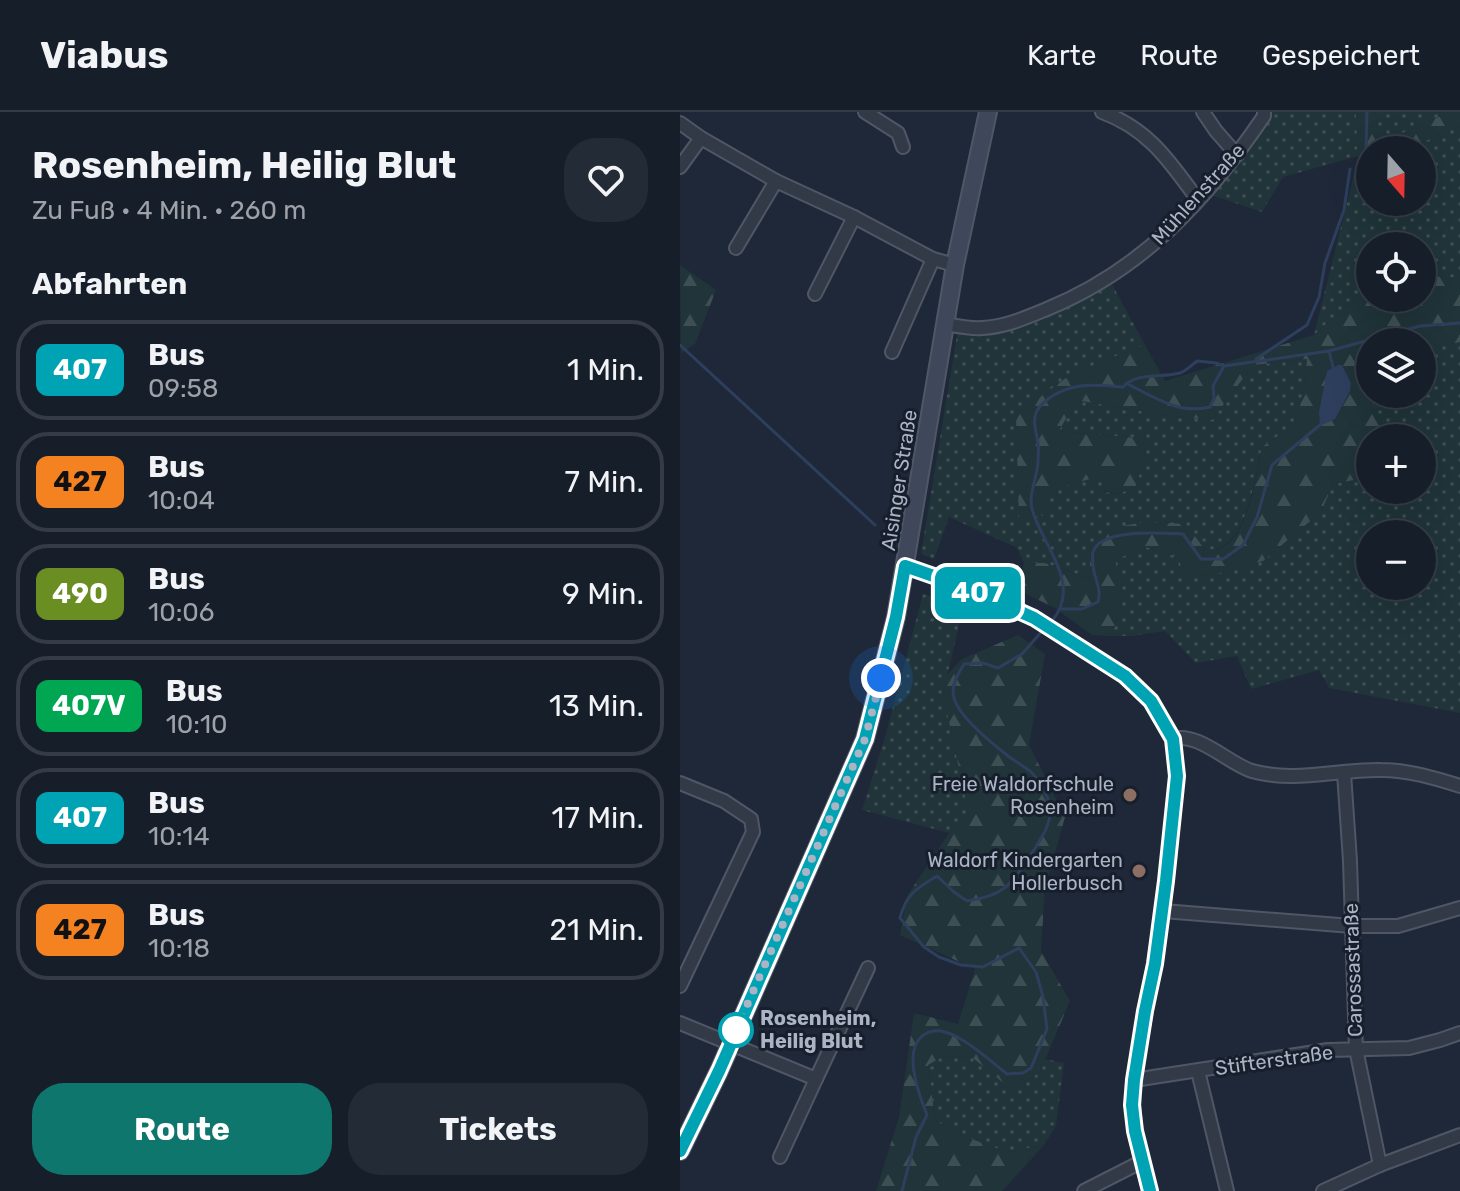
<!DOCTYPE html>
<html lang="de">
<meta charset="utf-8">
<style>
:root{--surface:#161e2a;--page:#232b36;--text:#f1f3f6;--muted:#9ea2a8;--line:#353c47;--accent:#0f766e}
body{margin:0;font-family:Rubik,sans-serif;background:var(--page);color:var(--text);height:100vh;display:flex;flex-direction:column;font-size:30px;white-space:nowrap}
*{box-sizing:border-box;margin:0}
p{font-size:26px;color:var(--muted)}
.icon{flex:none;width:44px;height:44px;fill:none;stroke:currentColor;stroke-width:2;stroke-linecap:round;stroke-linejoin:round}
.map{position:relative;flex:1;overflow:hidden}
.details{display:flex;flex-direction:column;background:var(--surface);width:680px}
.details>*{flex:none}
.badge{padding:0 16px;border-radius:12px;font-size:28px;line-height:52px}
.needle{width:52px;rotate:160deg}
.buttons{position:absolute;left:676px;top:24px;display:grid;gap:16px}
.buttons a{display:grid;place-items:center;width:80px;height:80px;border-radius:50%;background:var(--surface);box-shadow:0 8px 32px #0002,0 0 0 2px var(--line);font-size:40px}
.you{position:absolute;width:40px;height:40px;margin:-20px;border:6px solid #fff;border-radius:50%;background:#1a73e8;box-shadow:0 0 0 12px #1a73e833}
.map>.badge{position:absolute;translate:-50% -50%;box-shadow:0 0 0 4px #fff}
h2{padding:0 32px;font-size:30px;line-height:72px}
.round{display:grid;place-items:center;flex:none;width:84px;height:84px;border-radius:32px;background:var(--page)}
.head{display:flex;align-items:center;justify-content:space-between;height:136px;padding:0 32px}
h1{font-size:38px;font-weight:700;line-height:60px}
.cta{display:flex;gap:16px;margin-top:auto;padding:16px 32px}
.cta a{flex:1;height:92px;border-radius:32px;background:var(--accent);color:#fff;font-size:32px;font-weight:700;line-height:92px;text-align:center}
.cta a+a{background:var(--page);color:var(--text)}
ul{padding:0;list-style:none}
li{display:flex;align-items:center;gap:24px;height:100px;margin:0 16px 12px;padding:0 16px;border:4px solid var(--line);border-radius:32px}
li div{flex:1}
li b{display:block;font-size:30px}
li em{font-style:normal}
li .badge{min-width:88px;font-weight:700;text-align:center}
header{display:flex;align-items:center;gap:48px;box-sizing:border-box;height:112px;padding:0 40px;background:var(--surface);border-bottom:2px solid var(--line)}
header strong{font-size:38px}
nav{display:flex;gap:44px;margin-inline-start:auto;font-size:28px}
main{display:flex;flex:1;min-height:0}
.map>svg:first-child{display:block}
.grass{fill:url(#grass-dots);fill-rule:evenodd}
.forest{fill:url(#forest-firs);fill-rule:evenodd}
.water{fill:#2e3f5e}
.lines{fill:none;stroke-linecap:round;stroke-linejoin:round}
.stream{stroke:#2e3f5e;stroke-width:3}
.street-casing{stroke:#4f5766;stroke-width:16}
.secondary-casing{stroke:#4f5766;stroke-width:20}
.street{stroke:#323a48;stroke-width:12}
.secondary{stroke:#3f485b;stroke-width:16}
.line-casing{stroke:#fff;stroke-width:18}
.line{stroke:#00a3b4;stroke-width:12}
.walk{stroke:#abb4c5;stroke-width:8;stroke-dasharray:0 14.4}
.education-dot{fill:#8d6e63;stroke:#171f2c;stroke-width:3}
.stop-dot{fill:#fff;stroke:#00a3b4;stroke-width:4}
.labels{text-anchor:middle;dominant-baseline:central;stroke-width:6;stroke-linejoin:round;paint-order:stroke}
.street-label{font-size:20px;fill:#abb4c5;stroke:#171f2c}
.poi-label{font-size:20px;fill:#abb4c5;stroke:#171f2c;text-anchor:end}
.stop-label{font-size:20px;font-weight:bold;fill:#abb4c5;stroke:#171f2c;text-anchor:start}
</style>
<header>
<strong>Viabus</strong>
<nav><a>Karte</a><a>Route</a><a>Gespeichert</a></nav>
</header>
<main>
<section class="details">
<div class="head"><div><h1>Rosenheim, Heilig Blut</h1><p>Zu Fuß · 4 Min. · 260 m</p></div><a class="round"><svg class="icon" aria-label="heart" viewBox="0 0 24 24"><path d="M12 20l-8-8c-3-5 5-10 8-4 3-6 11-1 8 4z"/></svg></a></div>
<h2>Abfahrten</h2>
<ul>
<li><span class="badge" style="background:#00a3b4;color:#fff">407</span><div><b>Bus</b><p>09:58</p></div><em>1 Min.</em></li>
<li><span class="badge" style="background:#f58220;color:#111">427</span><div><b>Bus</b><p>10:04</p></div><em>7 Min.</em></li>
<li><span class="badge" style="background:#6b8e23;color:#fff">490</span><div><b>Bus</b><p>10:06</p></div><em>9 Min.</em></li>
<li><span class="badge" style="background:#00a651;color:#fff">407V</span><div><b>Bus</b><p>10:10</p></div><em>13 Min.</em></li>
<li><span class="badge" style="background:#00a3b4;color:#fff">407</span><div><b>Bus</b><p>10:14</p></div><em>17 Min.</em></li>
<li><span class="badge" style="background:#f58220;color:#111">427</span><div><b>Bus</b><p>10:18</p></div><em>21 Min.</em></li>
</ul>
<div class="cta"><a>Route</a><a>Tickets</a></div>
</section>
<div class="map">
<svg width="780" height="1079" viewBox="0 0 780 1079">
<defs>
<pattern id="grass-dots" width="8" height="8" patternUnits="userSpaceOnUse" patternTransform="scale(2)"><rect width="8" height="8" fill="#203439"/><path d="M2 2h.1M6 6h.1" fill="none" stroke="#3e4f54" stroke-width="1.8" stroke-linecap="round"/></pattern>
<pattern id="forest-firs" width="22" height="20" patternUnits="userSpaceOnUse" patternTransform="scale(2)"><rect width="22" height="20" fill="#203439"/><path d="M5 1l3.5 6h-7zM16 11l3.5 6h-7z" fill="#3e4f54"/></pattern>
</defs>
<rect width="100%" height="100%" fill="#1e2838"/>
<g class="grass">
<path d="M592,0H676L678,44L603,65L582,100L526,81Z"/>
<path d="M695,0H759L761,4L700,31Z"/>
<path d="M780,14V165H742V134H690V172L634,223L678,47L690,46V90H742V38H724Z"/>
<path d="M427,163L465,233L394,260L336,303L369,379L420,363L425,380L439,382L457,373L467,327L378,319L396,288L490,304L532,308L573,253L627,247L623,285L613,314L582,335C575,363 567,440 528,438C516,437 478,416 464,410L411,467L365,451H344L337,436L269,405L254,447L241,442L277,223L342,203Z"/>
<path d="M780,230V601L649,576L639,558L571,577L557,544L516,551L485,519L452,524H432L443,482L434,448L465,434L499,445L503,463L535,462L583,449L641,400L653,372L690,365V378H742V326H712L692,301L695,282H742V239ZM690,422H742V474H690Z"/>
<path d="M243,482L284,492L263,582L291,708L269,721L182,698L205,625Z"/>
<path d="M262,945L294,946L332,978L360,960L365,947L384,951L376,1014L364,1033L327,1040L278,1022L255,1008L248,952Z"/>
</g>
<g class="forest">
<path d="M676,0H695L700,31L761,4L759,0H780V14L724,38H690V46L678,47Z"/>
<path d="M0,153L36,178L15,232L1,241Z"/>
<path d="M742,165H780V230L742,239V230H690V282H695L692,301L712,326H690V365L653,372L641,400L583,449L535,462L503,463L499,445L465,435L435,448L443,482L432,524L412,523L375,496L338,478L344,451H365L410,467V437L427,417L464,410L506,412L525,438C529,437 534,438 538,437C569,427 576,362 582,335L613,314L623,285L627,247L573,253L532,308L490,304L396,288L379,319L467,327L457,373L439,382L425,379L420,364L369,379L367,403L339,407L336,303L394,260L465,233L485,269L634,223L690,172V186H742ZM658,253H662L671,271L644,279L647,259Z"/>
<path d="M338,523L365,542L349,633L385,705L365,776L361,839L390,889L360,960L332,978L293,946L262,945L248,953L255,1008L278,1022L327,1040L364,1033L322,1079H196L219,1005L234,901L278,912L295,857L220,823L227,784L269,721L290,707L263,582L267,563L282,547Z"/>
</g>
<path class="water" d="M658,253H662L671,271L670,279L655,307L640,314L639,300L647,259Z"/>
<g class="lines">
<g class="stream">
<path d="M686,39L687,0"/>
<path d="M0,233L195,413"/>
<path d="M649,239L654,259"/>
<path d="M576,247L627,213L639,185L645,151L664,98L670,57"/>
<path d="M446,271C472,284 499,303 530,295L534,287L533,274L544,254"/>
<path d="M381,497H402L418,490C422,476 414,467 413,453C413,449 412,444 413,440C420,416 483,421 503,422L521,447H543L563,433L577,405L592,353L641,312"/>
<path d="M371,510C404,473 362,434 352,397C348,382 358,364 358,349C358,343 359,337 358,331C357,321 352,311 356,301C358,295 363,291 368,287C393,269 414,273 443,275C456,260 482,266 500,261C506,259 512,253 517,249L536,251L544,254L649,239L740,214L780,211"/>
<path d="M222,1079L236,1025L247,1003C239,983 220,934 247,921C252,919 259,918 265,920C286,926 310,949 327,962L343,961L351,956L367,917L363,885L356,860L339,836L303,855L281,853L259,845L244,835L220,806C226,782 237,776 257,764L274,780L287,789C322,784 331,774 349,745C358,732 373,711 370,695C368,684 360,669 353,662C346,655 336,650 328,644C312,631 273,601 273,580C273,569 279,561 284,552L303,551L318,556L342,542L363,518"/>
</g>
<g class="street-casing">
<g id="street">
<path d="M185,0L218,21L223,35"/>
<path d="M422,0C469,17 490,50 518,88"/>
<path d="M523,0L536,19L557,43"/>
<path d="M0,11L21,26L96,69L174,105L253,147L275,153"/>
<path d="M0,55L21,26"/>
<path d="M56,136L96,69"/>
<path d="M135,182L174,105"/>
<path d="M265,212C277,214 290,217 302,216C325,215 345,206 367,197C462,158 527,88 584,4V0"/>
<path d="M212,240L253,147"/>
<path d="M225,454L285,475L354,506L445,564L471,589L493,627L497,664L483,799L454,968C451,1009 458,1040 470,1079"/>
<path d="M493,627C519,620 549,652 572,659C614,671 658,657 701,658C728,658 755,666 780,674"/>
<path d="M664,661L670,749L676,937L700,1053"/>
<path d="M0,671L44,689L71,707L73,720L0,874"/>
<path d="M483,799L672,814H718L780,796"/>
<path d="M0,911L136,967L100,1045"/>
<path d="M518,959L547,1079"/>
<path d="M136,967L188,856"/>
<path d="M454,968L648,938L729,936L760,928L780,921"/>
<path d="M404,1079L461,1050"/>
<path d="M643,1079L700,1053L780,1023"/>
</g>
</g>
<g class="secondary-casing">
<path id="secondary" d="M0,1039L39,959L185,627L216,505L275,153L308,0"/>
</g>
<use href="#street" class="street"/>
<use href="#secondary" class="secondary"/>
</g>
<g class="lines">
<g class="line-casing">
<path id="line" d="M0,1039L39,959L185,627L216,505L225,454L285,475L354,506L445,564L471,589L493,627L497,664L486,769L475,852L465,899L454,968L452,993L455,1019L470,1079"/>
</g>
<use href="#line" class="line"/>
<path class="walk" d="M56,918L185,627L201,566"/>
</g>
<g class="education-dot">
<circle cx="450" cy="683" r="8"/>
<circle cx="459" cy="759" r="8"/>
</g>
<circle class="stop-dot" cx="56" cy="918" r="16"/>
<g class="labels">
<g class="street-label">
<text transform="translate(518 82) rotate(-48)">Mühlenstraße</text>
<text transform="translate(219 368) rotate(-81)">Aisinger Straße</text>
<text transform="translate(673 858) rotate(-92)">Carossastraße</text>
<text transform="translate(594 948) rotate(-8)">Stifterstraße</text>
</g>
<g class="poi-label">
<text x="434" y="672">Freie Waldorfschule<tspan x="434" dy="23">Rosenheim</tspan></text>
<text x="443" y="748">Waldorf Kindergarten<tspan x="443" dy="23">Hollerbusch</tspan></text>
</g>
<g class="stop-label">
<text x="80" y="906">Rosenheim,<tspan x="80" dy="23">Heilig Blut</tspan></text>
</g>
</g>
</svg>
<div class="buttons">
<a><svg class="needle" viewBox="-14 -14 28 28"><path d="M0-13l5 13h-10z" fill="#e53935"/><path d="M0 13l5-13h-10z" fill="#9ea2a8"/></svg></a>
<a><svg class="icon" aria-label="locate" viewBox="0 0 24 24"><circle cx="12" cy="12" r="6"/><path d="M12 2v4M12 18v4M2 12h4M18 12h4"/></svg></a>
<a><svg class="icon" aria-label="layers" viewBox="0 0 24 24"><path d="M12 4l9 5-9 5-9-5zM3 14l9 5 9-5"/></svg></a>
<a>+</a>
<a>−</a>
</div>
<div class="you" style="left:201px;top:566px"></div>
<b class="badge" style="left:298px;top:481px;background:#00a3b4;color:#fff">407</b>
</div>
</main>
